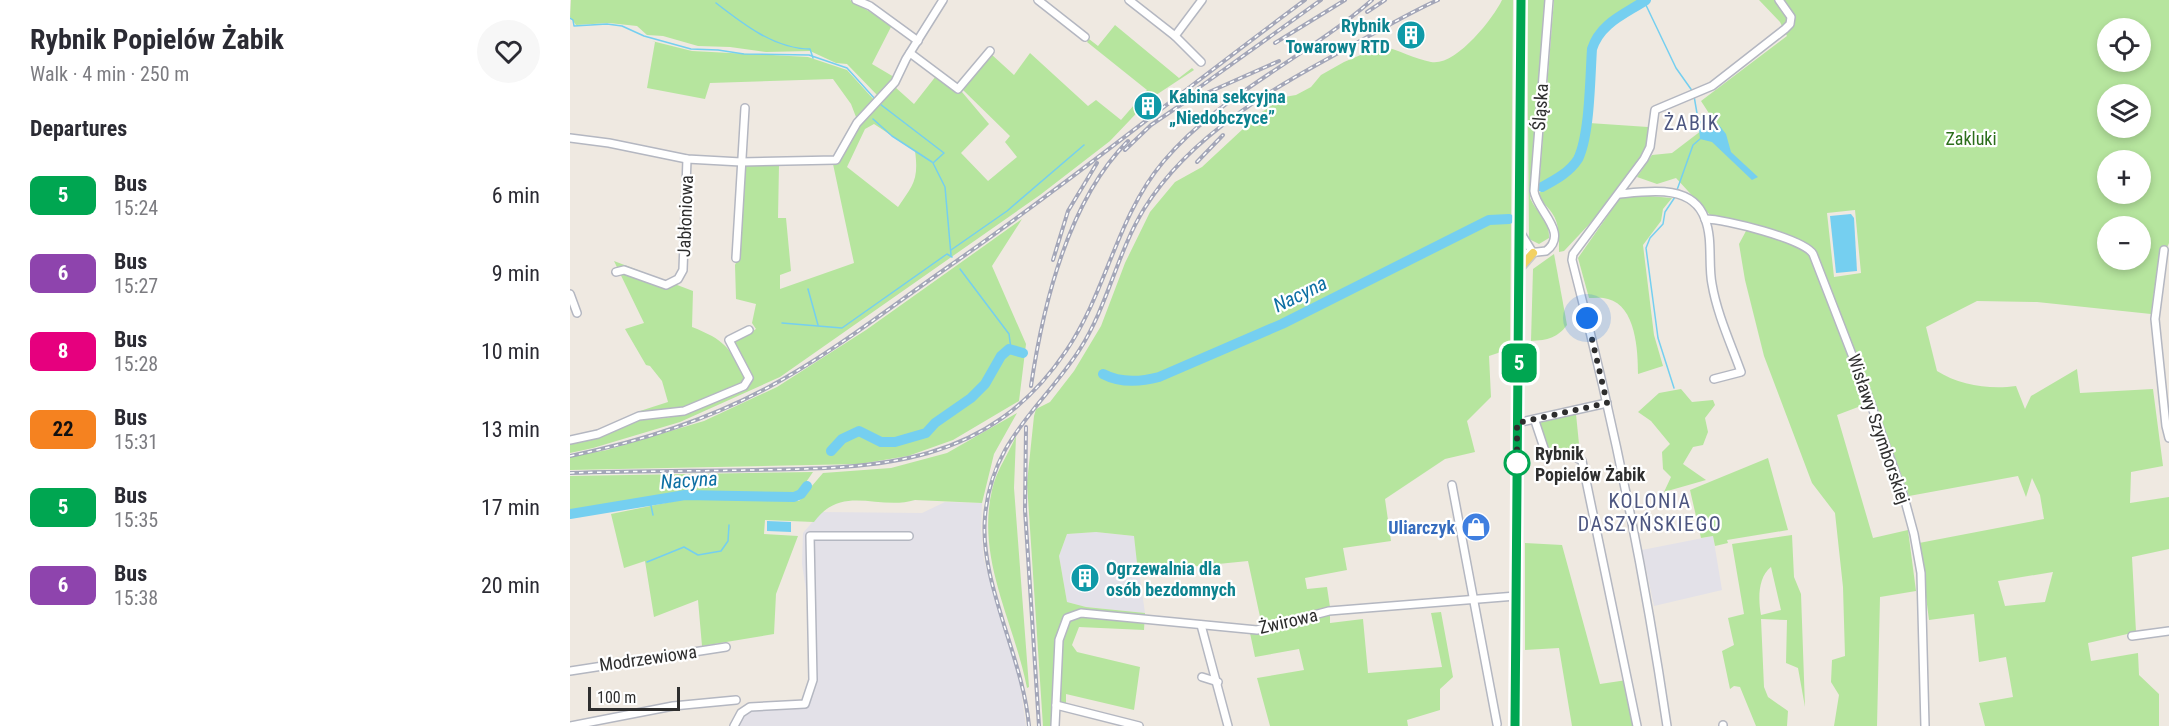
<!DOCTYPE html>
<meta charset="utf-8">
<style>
:root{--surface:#fff;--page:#f7f7f7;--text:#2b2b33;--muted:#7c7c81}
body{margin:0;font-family:"Roboto Condensed",sans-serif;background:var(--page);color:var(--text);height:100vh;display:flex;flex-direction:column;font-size:22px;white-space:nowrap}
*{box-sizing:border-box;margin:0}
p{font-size:20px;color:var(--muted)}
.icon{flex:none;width:33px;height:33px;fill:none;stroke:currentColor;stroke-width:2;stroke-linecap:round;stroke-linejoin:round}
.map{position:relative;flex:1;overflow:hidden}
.details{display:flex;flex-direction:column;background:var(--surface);width:570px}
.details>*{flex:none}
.badge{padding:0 12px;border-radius:9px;font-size:21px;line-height:39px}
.fabs{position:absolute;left:1527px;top:18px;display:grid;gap:12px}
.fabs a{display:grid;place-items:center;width:54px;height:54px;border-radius:50%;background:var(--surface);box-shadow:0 3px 9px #0003;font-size:30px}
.scale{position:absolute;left:18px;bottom:15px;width:92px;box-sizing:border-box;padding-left:6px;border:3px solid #2e2e2e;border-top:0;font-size:16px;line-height:21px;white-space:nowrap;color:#2e2e2e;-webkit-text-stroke:4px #fff;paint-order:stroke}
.you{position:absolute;width:30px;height:30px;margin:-15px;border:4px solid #fff;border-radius:50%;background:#1a73e8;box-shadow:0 0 0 9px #1a73e833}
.map>.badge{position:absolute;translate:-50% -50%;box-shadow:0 0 0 3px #fff}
h2{padding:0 30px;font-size:22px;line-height:54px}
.round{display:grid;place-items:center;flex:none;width:63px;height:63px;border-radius:32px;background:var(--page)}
.summary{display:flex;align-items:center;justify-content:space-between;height:102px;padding:0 30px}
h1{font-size:28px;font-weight:700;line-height:45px}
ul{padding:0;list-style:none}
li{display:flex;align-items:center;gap:18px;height:78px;padding:0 30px}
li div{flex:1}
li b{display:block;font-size:22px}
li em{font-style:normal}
li .badge{min-width:66px;font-weight:700;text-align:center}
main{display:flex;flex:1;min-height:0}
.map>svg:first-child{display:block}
.industrial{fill:#e3e1e8}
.green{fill:#b6e59e;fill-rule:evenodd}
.water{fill:#75cff0}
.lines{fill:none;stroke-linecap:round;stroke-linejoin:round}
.stream{stroke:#75cff0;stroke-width:1.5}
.river{stroke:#75cff0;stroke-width:10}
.minor-casing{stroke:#b4b7c1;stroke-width:10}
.major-casing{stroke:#c9c9c9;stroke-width:11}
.minor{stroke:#fff;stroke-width:7}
.major{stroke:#f2d163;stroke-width:8}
.rail-casing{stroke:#a3a6b8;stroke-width:4}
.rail{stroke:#fff;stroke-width:1.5;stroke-dasharray:4.5;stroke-linecap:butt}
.line-casing{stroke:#fff;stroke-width:14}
.line{stroke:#00a651;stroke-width:9}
.walk{stroke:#2e2e2e;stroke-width:6;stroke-dasharray:0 10.8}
.stop-dot{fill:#fff;stroke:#00a651;stroke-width:3}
.labels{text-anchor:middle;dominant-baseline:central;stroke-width:4.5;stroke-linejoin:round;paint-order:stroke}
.culture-label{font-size:18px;font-weight:bold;fill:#0d838f;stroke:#fff;text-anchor:start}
.street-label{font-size:18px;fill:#2e2e2e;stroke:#fff}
.park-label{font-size:18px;fill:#2c6e1b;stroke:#fff}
.stop-label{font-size:18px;font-weight:bold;fill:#2e2e2e;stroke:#fff;text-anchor:start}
.shop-label{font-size:18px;font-weight:bold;fill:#366cbe;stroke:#fff;text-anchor:end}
.neighbourhood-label{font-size:20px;letter-spacing:1.5px;fill:#4d5680;stroke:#fff}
.water-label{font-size:20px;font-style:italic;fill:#0d6fa3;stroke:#fff}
</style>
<main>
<section class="details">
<div class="summary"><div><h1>Rybnik Popielów Żabik</h1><p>Walk · 4 min · 250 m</p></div><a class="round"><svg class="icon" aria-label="heart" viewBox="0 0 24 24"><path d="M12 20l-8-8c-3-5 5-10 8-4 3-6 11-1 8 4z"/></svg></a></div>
<h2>Departures</h2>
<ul>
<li><span class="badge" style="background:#00a651;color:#fff">5</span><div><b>Bus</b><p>15:24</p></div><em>6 min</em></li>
<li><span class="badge" style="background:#8e44ad;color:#fff">6</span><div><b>Bus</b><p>15:27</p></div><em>9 min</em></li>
<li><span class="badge" style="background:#e6007e;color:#fff">8</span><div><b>Bus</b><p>15:28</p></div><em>10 min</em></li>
<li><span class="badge" style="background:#f58220;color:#111">22</span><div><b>Bus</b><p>15:31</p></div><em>13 min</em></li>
<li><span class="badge" style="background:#00a651;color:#fff">5</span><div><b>Bus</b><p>15:35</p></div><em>17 min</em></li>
<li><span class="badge" style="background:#8e44ad;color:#fff">6</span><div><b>Bus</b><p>15:38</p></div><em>20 min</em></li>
</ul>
</section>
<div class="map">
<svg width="1599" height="726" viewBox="0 0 1599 726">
<rect width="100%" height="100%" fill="#efe9e1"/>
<g class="industrial">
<path d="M375,502L412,503L411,529L414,560L449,678L456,726H167L176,710L240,700L247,683V660L232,564L233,533L251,512L352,513Z"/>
<path d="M526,532L564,536L575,613L516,607L497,602L489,556L497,534Z"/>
<path d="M1143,536L1152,590L1084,606L1072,550Z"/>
</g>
<g class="green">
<path d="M1,0H280L322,25L302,64L324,77L307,95L277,64L266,63L240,51L196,52L160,47L128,46L93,36L77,35L67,26L39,23L6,25L0,17Z"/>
<path d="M932,0H943L940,349L919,356L921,397L897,421L905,452L875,459L815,499L821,541L773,548L777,570L735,578L737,589L757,587L760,607L692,626L678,561L568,572L564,536L526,532L497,534L489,556L497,602L516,607L575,613L574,630L509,627L502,645L507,652L570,667L564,710L496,694V705H483L482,726H473L457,483L464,416L466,409L480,402L504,371L531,326L555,263L580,212L605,182L632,167L689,114L714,97L726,95L741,87L751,75L774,62L812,46C829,50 845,59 861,62C885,67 923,19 932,0Z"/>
<path d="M957,0H976L960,198C967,214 980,218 979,238L969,244L959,239Z"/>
<path d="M984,0H1079L1032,31L1027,41L1014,147L995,171L969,186Z"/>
<path d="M1189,0H1599V243L1587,270L1581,314L1467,302L1407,301L1356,327L1367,371C1389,385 1420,390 1446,386L1455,409L1461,396L1507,369L1510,393L1583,389L1593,466L1561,472L1560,503L1599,497V549L1562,557L1566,632L1518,643L1521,661L1568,653L1569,675L1589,694V726H1415L1409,703L1443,697L1436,657L1409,662L1404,614L1359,620L1349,543L1474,519L1470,495L1462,478L1456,497L1448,476L1339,496L1304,401L1267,415L1303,538L1338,530L1346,591L1310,597L1307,726H1264L1269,695L1261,682L1262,660L1275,656L1273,587L1265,513L1242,483L1194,356L1175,280L1169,244L1176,231L1175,224L1140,215L1106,178L1087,184L1067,177L1082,155L1102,153L1144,121L1131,101L1217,36L1210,22ZM1538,28H1570V62H1538ZM1538,94H1570V128H1538ZM1538,160H1570V194H1538ZM1285,210L1291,273L1264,277L1257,213ZM1538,226H1570V260H1538ZM1483,572L1475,602L1435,606L1428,581Z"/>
<path d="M545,25L609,78L622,68L624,70L580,99L540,141L470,195L210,377L110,422L23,448L0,453V443L24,439L66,420L97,418L118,412L176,388C188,374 171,356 164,342L186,329L182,323L186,304L166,299L165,265L170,253L174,165H209L208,218H216L221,271L210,275V289L284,263L263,164L269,161L291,123L325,87L344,104L366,76L392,92L419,124L391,153L418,181L447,157L435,142L440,136L393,90L421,54L444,75L460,53L518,106L526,100L551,120L577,90L517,42L519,39L528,46ZM304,124L345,151C349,180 343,185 328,207L277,167L295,129Z"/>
<path d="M82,41L122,51L238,57L277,70L305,101L289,118L286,117L281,104L263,79L140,83L135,99L77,88L85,42Z"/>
<path d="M1019,123L1078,127L1077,147L1068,162L1041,201L994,251L989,252C989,240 990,224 982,213C977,205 971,203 969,193C999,172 1018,163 1019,123Z"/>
<path d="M1068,195L1102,198L1093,209L1091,221L1073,245L1084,335L1093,366L1068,374C1068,351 1066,306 1038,299C1032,297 1025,298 1019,298L1008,258L1050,198Z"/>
<path d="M452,219L422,266L456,344L449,401L383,440L338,456L289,464L0,470V457L37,450L134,421L207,387L296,330Z"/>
<path d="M984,254L997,325C987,338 978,340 961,341L963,269Z"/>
<path d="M44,261L123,291L122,327C155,340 159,347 176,378L172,384L97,413L70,411L98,402L92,381L80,366L76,365L55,329L74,323Z"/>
<path d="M1111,389L1122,402L1143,400L1145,405L1135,418L1138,432L1133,445L1123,447L1113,464L1136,480L1094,492L1101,477L1093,469L1092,452L1100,444L1081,421L1068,412L1089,393Z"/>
<path d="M447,413L424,454L412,503L345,500C308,511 272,483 244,522L195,520L194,534L228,536L206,594L204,634L132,646L128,600L84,617L75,561L54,568L41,514L115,499L229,501L253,473L321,468L377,453Z"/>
<path d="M1006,414L1010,454H981L976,452L968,423Z"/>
<path d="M446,436L444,488L459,687L457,688C444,621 406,560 422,490C426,471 438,455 446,436Z"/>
<path d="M1198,458L1218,530L1157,540L1158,543L1145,546L1143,536L1131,538L1120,490Z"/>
<path d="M243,472L230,491L223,494L112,493L0,512V476Z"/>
<path d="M1222,535L1224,577L1231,594L1235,707L1228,668L1216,663L1217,620L1191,619L1194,687L1198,697L1218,711L1217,726H1186L1170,687L1164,686L1160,689L1152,651L1164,645L1158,618L1174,614L1162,544ZM1201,567L1211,610L1191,615C1188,599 1188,577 1201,567Z"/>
<path d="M955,543L992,545L1030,684L1057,680L1063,726H1002L989,648L955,650Z"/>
<path d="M871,612L883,677L870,689V710L837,720L838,726H700L687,678L734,670L729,649L685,657L680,633L760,613V623L793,619L798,673L872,667L861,613Z"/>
</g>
<g class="water">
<path d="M1128,119L1134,123L1149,125L1156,134L1161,152L1188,177L1182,180L1142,142L1130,139Z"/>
<path d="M1281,214L1284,218L1287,271L1266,273L1260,216Z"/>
<path d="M197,521L221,522V532L197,531Z"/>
</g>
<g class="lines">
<g class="stream">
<path d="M1074,1L1106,68L1123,92"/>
<path d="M146,3C173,24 205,49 240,49L243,58"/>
<path d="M0,18L3,20L4,26L37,24L52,26L74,36L121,49L148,50L174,54L239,55L277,68L305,99"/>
<path d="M1124,96L1128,119"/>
<path d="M310,104L374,153L363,163L375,187L381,255"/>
<path d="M303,119L322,136L362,162"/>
<path d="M1107,190L1123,145L1130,139"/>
<path d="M381,250L437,211L514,145"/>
<path d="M390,269L439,334L441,349"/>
<path d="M238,289L248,325"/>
<path d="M212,323L272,328L377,254L382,257"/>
<path d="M1104,388L1088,338L1076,248L1080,238L1093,224L1095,212L1105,197"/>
<path d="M80,501L83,515"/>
<path d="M77,562L114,547L128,555L151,551L158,541L159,525"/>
</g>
<g class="river">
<path d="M972,187C985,180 1000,172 1008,159C1020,135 1020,77 1022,49C1030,23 1055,14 1076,0"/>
<path d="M533,374C550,383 570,382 589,377L712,324L919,220L939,219"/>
<path d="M261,451L272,439L289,431L311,442H325L356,433L365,423L401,398L415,384L431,356L439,349L453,353"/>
<path d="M0,514L115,495L224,497L231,494L237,486"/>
</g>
<g class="minor-casing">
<g id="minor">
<path d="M286,0L300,6L348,41"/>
<path d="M468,0L515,37"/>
<path d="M559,0L605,36L631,62"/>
<path d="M605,36L632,0"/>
<path d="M340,53L388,89L420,51"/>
<path d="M0,138L39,143L117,159L171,162L266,160L287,123L325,82L336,59L373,0"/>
<path d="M1050,194C1079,191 1123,184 1135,219C1143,239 1138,264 1142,284C1147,314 1161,344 1171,372L1144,379"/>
<path d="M1135,219C1155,219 1234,239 1243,254L1298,396L1334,497L1344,534L1351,573L1355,726"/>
<path d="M950,232L963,253"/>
<path d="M1594,250L1585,319L1596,426L1599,438"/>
<path d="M950,254L976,251C1000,233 966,210 964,191L979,0"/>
<path d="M166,258L175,108"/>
<path d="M46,272L54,270L96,285L108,279L113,270L117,159"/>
<path d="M0,294L7,313"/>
<path d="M965,421L976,454L1004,456L1012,461L1067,726"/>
<path d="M947,423L1037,403"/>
<path d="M0,440L28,434L69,416L114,411L174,386L179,378L159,340L179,330"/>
<path d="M882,485L927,724"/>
<path d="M631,625L658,726"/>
<path d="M1562,636L1599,631"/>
<path d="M0,671L156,647"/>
<path d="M632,677L648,682"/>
<path d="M486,705L569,726"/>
<path d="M1153,725V726"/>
<path d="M0,726L103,706L166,700"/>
<path d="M164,726L171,713L180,707L235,704L243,680L240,536H339"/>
<path d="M485,726L489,640L497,618L511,613L687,630L759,611L946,596"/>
<path d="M1097,726C1074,569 1042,414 1002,260L1003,254L1074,159L1080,147L1085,110L1142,86L1215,29L1220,24L1221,17L1209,0"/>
</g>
</g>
<g class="major-casing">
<g id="major">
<path d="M950,268L963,253"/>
<path d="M945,726L951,0"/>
</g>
</g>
<use href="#minor" class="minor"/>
<use href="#major" class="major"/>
<g class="rail-casing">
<g id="rail">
<path d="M797,12L815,0"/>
<path d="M705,43L775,0"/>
<path d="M627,89L751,0"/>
<path d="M555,150L581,125L612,104L709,61"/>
<path d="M627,162L653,135"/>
<path d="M483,260L498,211L527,163"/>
<path d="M461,386C473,305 498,201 558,141"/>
<path d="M456,427L455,510L469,726"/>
<path d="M0,456C68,442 135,421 197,388C261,354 319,308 378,267C500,182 616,88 735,0"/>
<path d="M0,473C61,471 122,471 183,470C308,468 418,467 496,351C537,291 546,218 593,162C650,94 736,58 802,0"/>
<path d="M459,726C453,657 409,582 415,517C421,440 472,408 510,349C538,305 547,253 574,209C622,131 711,84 790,41C816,27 841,12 868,0"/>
</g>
</g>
<use href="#rail" class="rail"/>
</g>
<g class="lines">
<g class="line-casing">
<path id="line" d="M945,726L951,0"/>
</g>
<use href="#line" class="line"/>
<path class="walk" d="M947,463V467V423L1037,403L1017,318"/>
</g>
<defs>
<g id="building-disc" transform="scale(1.5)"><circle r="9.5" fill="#0f9aa8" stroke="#fff"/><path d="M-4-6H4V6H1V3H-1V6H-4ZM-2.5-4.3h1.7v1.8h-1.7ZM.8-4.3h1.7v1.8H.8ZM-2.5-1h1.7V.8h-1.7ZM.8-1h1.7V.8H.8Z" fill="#fff"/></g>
<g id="shop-disc" transform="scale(1.5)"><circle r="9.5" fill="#3f7fe0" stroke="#fff"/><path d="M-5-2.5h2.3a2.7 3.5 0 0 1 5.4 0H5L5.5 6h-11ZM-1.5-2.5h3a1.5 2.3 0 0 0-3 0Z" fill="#fff"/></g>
</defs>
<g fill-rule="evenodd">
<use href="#building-disc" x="841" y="35"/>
<use href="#building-disc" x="578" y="106"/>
<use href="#shop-disc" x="906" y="527"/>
<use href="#building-disc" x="515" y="578"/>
</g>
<circle class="stop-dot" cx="947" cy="463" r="12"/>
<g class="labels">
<g class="culture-label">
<text x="820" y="25" text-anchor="end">Rybnik<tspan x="820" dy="21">Towarowy RTD</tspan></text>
<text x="599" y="96">Kabina sekcyjna<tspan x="599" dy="21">„Niedobczyce”</tspan></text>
<text x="536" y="568">Ogrzewalnia dla<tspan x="536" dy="21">osób bezdomnych</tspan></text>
</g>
<g class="street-label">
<text transform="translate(970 107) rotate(-86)">Śląska</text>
<text transform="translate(115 216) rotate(-88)">Jabłoniowa</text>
<text transform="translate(1309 429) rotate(71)">Wisławy Szymborskiej</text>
<text transform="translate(718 621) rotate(-13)">Żwirowa</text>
<text transform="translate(78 658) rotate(-8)">Modrzewiowa</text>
</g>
<g class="park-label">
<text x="1401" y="138">Zakluki</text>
</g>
<g class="stop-label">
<text x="965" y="453">Rybnik<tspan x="965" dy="21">Popielów Żabik</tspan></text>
</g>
<g class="shop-label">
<text x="885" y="527">Uliarczyk</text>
</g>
<g class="neighbourhood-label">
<text x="1122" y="123">ŻABIK</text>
<text x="1080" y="501">KOLONIA<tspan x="1080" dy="23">DASZYŃSKIEGO</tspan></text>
</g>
<g class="water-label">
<text transform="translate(730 294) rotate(-26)">Nacyna</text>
<text transform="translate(119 480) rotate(-4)">Nacyna</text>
</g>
</g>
</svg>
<div class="fabs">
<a><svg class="icon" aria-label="locate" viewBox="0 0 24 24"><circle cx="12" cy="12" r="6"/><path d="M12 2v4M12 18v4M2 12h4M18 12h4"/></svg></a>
<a><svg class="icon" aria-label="layers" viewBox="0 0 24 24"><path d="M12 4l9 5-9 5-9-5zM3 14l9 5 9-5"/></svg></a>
<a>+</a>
<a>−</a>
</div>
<div class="scale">100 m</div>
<div class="you" style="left:1017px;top:318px"></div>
<b class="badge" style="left:949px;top:363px;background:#00a651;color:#fff">5</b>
</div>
</main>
